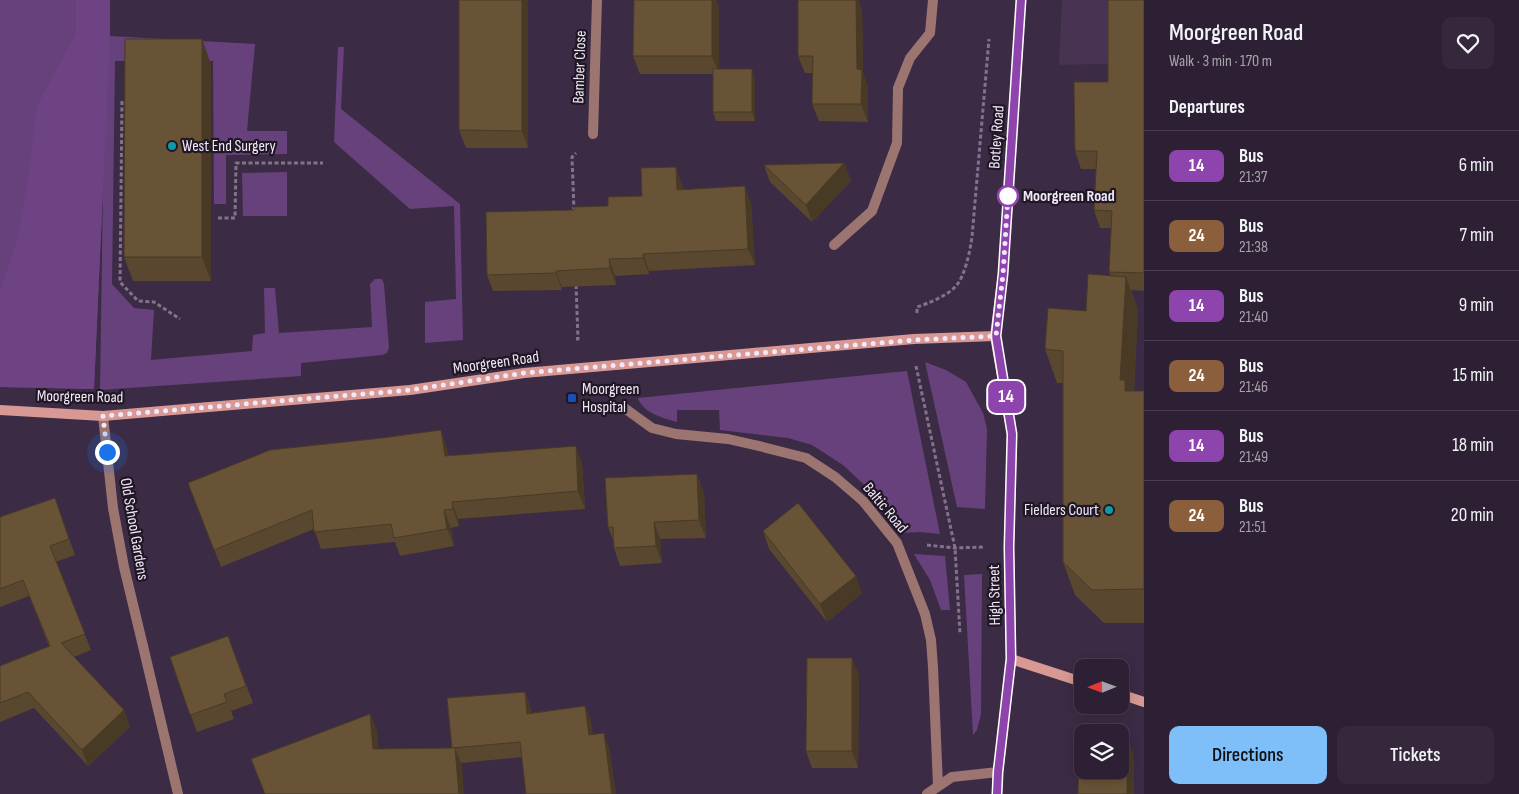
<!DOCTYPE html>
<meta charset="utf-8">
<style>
:root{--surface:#2d2034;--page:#35283c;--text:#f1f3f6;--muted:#a7a3ac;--line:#483e4f;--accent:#7ebef9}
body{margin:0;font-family:"Sofia Sans Condensed",sans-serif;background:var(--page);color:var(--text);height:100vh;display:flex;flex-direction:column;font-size:19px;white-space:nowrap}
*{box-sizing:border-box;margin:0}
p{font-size:16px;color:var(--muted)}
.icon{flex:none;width:28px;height:28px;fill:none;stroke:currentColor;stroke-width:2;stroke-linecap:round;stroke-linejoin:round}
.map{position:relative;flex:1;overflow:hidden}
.side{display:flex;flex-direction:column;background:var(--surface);width:375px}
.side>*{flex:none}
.badge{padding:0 10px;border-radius:8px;font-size:18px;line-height:32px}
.needle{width:32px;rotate:269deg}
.fabs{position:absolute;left:1074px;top:659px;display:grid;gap:10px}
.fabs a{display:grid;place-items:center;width:55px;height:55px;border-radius:10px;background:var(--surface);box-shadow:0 2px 12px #0003,0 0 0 1px var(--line);font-size:25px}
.you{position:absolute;width:25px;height:25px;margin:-12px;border:4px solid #fff;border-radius:50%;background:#1a73e8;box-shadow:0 0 0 8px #1a73e833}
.map>.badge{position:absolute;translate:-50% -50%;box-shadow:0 0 0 2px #fff}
h2{padding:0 25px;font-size:19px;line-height:45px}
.round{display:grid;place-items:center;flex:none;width:52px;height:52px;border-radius:10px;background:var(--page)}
.headline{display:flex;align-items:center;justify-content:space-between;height:85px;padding:0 25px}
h1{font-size:24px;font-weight:600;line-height:38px}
.cta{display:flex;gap:10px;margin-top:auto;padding:10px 25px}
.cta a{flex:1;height:58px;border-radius:10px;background:var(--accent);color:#111;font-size:20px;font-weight:600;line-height:58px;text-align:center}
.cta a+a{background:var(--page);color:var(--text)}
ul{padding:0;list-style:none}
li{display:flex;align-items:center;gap:15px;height:70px;padding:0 25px;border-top:1px solid var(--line)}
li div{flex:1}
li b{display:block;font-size:19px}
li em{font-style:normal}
li .badge{min-width:55px;font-weight:700;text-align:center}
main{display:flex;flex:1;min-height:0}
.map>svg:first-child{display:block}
.built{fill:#483353}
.green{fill:#67417b}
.forest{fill:#6e4384}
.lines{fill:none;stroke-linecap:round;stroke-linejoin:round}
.path{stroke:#82738a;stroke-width:3;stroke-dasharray:4 2.5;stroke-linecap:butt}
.lane{stroke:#9c7571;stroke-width:10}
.street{stroke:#9c7571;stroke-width:10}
.secondary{stroke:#d89994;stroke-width:10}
.wall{fill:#59472f}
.shaded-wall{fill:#493a26}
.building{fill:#685337;stroke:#493a26}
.line-casing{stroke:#fff;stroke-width:11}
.line{stroke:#8e44ad;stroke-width:8}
.walk{stroke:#f3e8f9;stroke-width:5;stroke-dasharray:0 9}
.culture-dot{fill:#0f9aa8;stroke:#1f1723;stroke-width:2}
.stop-dot{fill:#fff;stroke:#8e44ad;stroke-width:2.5}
.transit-dot{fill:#1a4fb4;stroke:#1f1723;stroke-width:2}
.labels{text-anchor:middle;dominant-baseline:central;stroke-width:4.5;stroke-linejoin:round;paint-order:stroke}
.street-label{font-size:16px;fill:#f3e8f9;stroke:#1f1723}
.poi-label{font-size:16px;fill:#f3e8f9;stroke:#1f1723;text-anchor:start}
.stop-label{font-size:16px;font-weight:bold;fill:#f3e8f9;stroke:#1f1723;text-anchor:start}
</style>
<main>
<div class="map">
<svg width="1144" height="794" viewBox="0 0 1144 794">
<rect width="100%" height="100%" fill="#3c2b45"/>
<path class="built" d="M1062,0H1144V63L1059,65Z"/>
<g class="green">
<path d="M0,0H110V36L255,44L247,131H287V154L226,155V204H214L213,61H115L112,284L134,308L154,310L151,360L252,351L253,335L265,333L264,288H275L279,333L372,327L370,284L375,279H382L384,284L389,348L387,353L382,355L301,363V376L100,390L103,187L94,389L0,387Z"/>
<path d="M338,47H344L341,109L460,204L463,340L425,343V302L456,299L454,206L410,209L334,142Z"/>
<path d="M287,172V216H243L242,173Z"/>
<path d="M925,362L946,370L966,382L983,413L987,429L985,509L957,507Z"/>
<path d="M907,371L940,534L919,532L903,533L873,493L843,465L812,445L788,438L720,430L719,410H677V422C663,418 643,413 638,398Z"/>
<path d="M914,554L945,556L950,610H941L930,580Z"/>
<path d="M982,574L981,714L977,730L973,735L964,575Z"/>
</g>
<path class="forest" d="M76,0H110V35L94,389L0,387V291L18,236L28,179L37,106L76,33Z"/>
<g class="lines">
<g class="path">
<path d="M122,101L120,282L138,301L154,302L180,319"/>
<path d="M574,211L572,157L576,153"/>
<path d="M218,218H235L236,163H323"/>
<path d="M917,313V307C929,303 947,296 956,286C965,276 970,251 972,237L989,39"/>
<path d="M576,339H578L576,284"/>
<path d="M916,366L955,548L960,634"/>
<path d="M927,545L955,548L983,547"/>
</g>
<path class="lane" d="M143,646L178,794"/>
<g class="street">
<path d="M593,134L597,0"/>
<path d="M834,245L872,211L897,143L898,88L910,58L930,33L933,0"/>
<path d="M623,407L652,428L676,434L728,439L763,447L806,458L835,477L863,501L897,543L925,614L931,640L933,667L938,786"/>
<path d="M103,416L113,508L124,567L143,646"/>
<path d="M927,794L952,777L998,772"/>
</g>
<g class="secondary">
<path d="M0,410L103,416L410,390L524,373L914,339L995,336"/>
<path d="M1011,659L1082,682"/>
<path d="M1120,694L1144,702"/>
<path d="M997,794L998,772L1011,659L1009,547L1012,434L995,336L1003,274L1021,0"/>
</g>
</g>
<g class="wall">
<path d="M459,0H528V148H466L459,130Z"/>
<path d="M634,0H716L719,8V69L755,79V121H716L713,112V74H640L633,56Z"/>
<path d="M1144,0V291L1131,290L1138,310L1134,391H1144V623H1104L1075,595L1063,562V383H1057L1045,349L1086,311L1111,276L1109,272L1111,228H1100L1094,210L1096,169H1081L1075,151L1108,82Z"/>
<path d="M862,10L863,73L868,87V122L819,121L812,104L813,73H805L798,56Z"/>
<path d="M211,64V281H133L124,257Z"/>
<path d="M844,163L851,181L812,222L770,182L764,165Z"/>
<path d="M682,184L683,189L751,203L755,265L649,271V274L615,276L616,285L562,287V290L493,291L487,275L574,210L608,206Z"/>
<path d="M447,448L448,455L582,463L585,509L458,519L459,526L451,528L454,546L400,556L395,542L321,549L314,529L221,567L188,483Z"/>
<path d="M704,492L706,538L660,539L662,563L620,566L614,548V542L608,527Z"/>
<path d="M55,498L75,555L56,562L91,650L74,657L124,710L130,727L88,766L34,708L0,722V666L49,646L29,596L0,607V517Z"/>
<path d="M763,531L862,593L827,622L769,549Z"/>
<path d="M228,636L253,703L231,711L234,719L197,732L170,657Z"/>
<path d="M859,675L858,768H812L806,751Z"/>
<path d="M525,692L530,707L531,713L585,706L591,721L592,734L609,747L616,794H526L522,757L461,763L462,765L264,794L370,714L377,731L378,749L452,748Z"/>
</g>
<g class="shaded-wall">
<path d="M522,0H528V148L522,131Z"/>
<path d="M712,0H716L719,8V74L712,56Z"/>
<path d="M856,0H859L862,10L863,73L868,87V122L861,104L857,69Z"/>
<path d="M202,39L211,64V281L202,257Z"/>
<path d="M752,69L755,79V121L752,112Z"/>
<path d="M844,163L851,181L812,222L806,205Z"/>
<path d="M676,167L682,184L684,206L677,190Z"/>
<path d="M745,186L751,203L755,265L748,249Z"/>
<path d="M643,254L649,271V274L643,258Z"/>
<path d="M609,259L615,276L616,285L610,268Z"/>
<path d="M556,271L562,287V290L556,273Z"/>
<path d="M1126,277L1138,310L1133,403L1137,424L1120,380Z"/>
<path d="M441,430L447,448L451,473L445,456Z"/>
<path d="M576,446L582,463L585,509L578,491Z"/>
<path d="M697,474L704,492L706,538L699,520Z"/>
<path d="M452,502L458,519L459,526L453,509Z"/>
<path d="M444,510L451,528L454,546L447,529Z"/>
<path d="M654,522L660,539L662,563L656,546Z"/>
<path d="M856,576L862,593L827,622L820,604Z"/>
<path d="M852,658L859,675L858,768L852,751Z"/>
<path d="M525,692L530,707L532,729L527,714Z"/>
<path d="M585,706L591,721L595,749L589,735Z"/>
<path d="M124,710L130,727L88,766L82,750Z"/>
<path d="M370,714L377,731L380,767L373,749Z"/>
<path d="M604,733L609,747L616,794H612Z"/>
<path d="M1128,738L1134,756V794H1127Z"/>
<path d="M455,748L462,765L464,794H459Z"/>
</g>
<g class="building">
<path d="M459,0H522V131L459,130Z"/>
<path d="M634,0H712V56H633Z"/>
<path d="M798,0H856L857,69L862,70L861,104H812L813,56H798Z"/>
<path d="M1108,0H1144V273L1109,272L1112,211L1094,210L1097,151H1075L1074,82H1108Z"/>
<path d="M125,39H202V257H124Z"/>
<rect x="713" y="69" width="39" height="43"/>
<path d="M844,163L806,205L764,165Z"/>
<path d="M676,167L677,190L745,186L748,249L643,254V258L609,259L610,268L556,271V273L487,275L486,212L574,210V207L608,206V197L642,196L641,168Z"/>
<path d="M1088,274L1126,277L1120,380H1125V391H1144V589L1092,590L1063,562V351L1045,349L1048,308L1086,311Z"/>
<path d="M441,430L445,456L576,446L578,491L452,502L453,509L444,510L447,529L394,538L391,524L314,532L312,510L214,550L188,483L270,450L382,438Z"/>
<path d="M697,474L699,520L654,522L656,546L614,548L613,527H608L605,478Z"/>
<path d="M55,498L69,539L50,546L85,634L61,643L124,710L82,750L28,692L0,703V666L50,646L23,580L0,589V517Z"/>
<path d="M798,503L856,576L820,604L763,531Z"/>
<path d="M228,636L246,686L224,694L227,702L190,715L170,657Z"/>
<path d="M807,658H852V751H806Z"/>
<path d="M525,692L527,714L585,706L589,735L604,733L612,794H526L520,742L452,748L447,698Z"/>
<path d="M370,714L373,749L455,748L459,794H265L251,759Z"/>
<path d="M1079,737H1082V770H1120V738H1128L1127,794H1078Z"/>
</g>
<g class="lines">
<g class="line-casing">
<path id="line" d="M997,794L998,772L1011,659L1009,547L1012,434L996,336L1003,274L1021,0"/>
</g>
<use href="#line" class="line"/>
<path class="walk" d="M107,452L103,416L410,390L524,373L914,340L996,336L1003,274L1008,196"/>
</g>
<g class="culture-dot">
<circle cx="172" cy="146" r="5"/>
<circle cx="1109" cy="510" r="5"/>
</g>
<circle class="stop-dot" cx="1008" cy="196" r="10"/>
<rect class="transit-dot" x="567" y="393" width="10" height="10" rx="2.5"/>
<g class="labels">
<g class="street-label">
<text transform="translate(580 67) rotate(-88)">Bamber Close</text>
<text transform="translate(997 137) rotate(-86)">Botley Road</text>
<text transform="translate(496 363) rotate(-8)">Moorgreen Road</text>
<text transform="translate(80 397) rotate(1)">Moorgreen Road</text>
<text transform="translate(885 508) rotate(50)">Baltic Road</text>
<text transform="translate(134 529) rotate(80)">Old School Gardens</text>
<text transform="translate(995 595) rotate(-91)">High Street</text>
</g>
<g class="poi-label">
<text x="182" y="146">West End Surgery</text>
<text x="582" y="389">Moorgreen<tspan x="582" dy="18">Hospital</tspan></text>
<text x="1099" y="510" text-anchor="end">Fielders Court</text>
</g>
<g class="stop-label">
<text x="1023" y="196">Moorgreen Road</text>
</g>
</g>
</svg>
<div class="fabs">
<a><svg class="needle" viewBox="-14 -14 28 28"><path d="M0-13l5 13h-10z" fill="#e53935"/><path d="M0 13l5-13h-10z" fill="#a7a3ac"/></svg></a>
<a><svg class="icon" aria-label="layers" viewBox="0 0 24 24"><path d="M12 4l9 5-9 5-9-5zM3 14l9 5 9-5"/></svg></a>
</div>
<div class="you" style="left:107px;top:452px"></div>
<b class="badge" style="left:1006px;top:397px;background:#8e44ad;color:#fff">14</b>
</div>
<section class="side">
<div class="headline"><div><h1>Moorgreen Road</h1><p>Walk · 3 min · 170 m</p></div><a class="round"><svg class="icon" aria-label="heart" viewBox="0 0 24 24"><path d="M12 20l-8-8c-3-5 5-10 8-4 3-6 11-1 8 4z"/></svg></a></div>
<h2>Departures</h2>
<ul>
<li><span class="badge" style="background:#8e44ad;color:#fff">14</span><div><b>Bus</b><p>21:37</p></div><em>6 min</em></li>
<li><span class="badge" style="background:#8b5e3c;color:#fff">24</span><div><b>Bus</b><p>21:38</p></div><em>7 min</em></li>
<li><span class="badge" style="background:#8e44ad;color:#fff">14</span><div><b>Bus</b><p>21:40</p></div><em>9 min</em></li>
<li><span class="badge" style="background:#8b5e3c;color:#fff">24</span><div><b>Bus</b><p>21:46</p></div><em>15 min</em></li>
<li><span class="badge" style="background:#8e44ad;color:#fff">14</span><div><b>Bus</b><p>21:49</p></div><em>18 min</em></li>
<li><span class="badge" style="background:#8b5e3c;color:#fff">24</span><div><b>Bus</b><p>21:51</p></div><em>20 min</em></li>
</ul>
<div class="cta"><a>Directions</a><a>Tickets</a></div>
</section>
</main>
